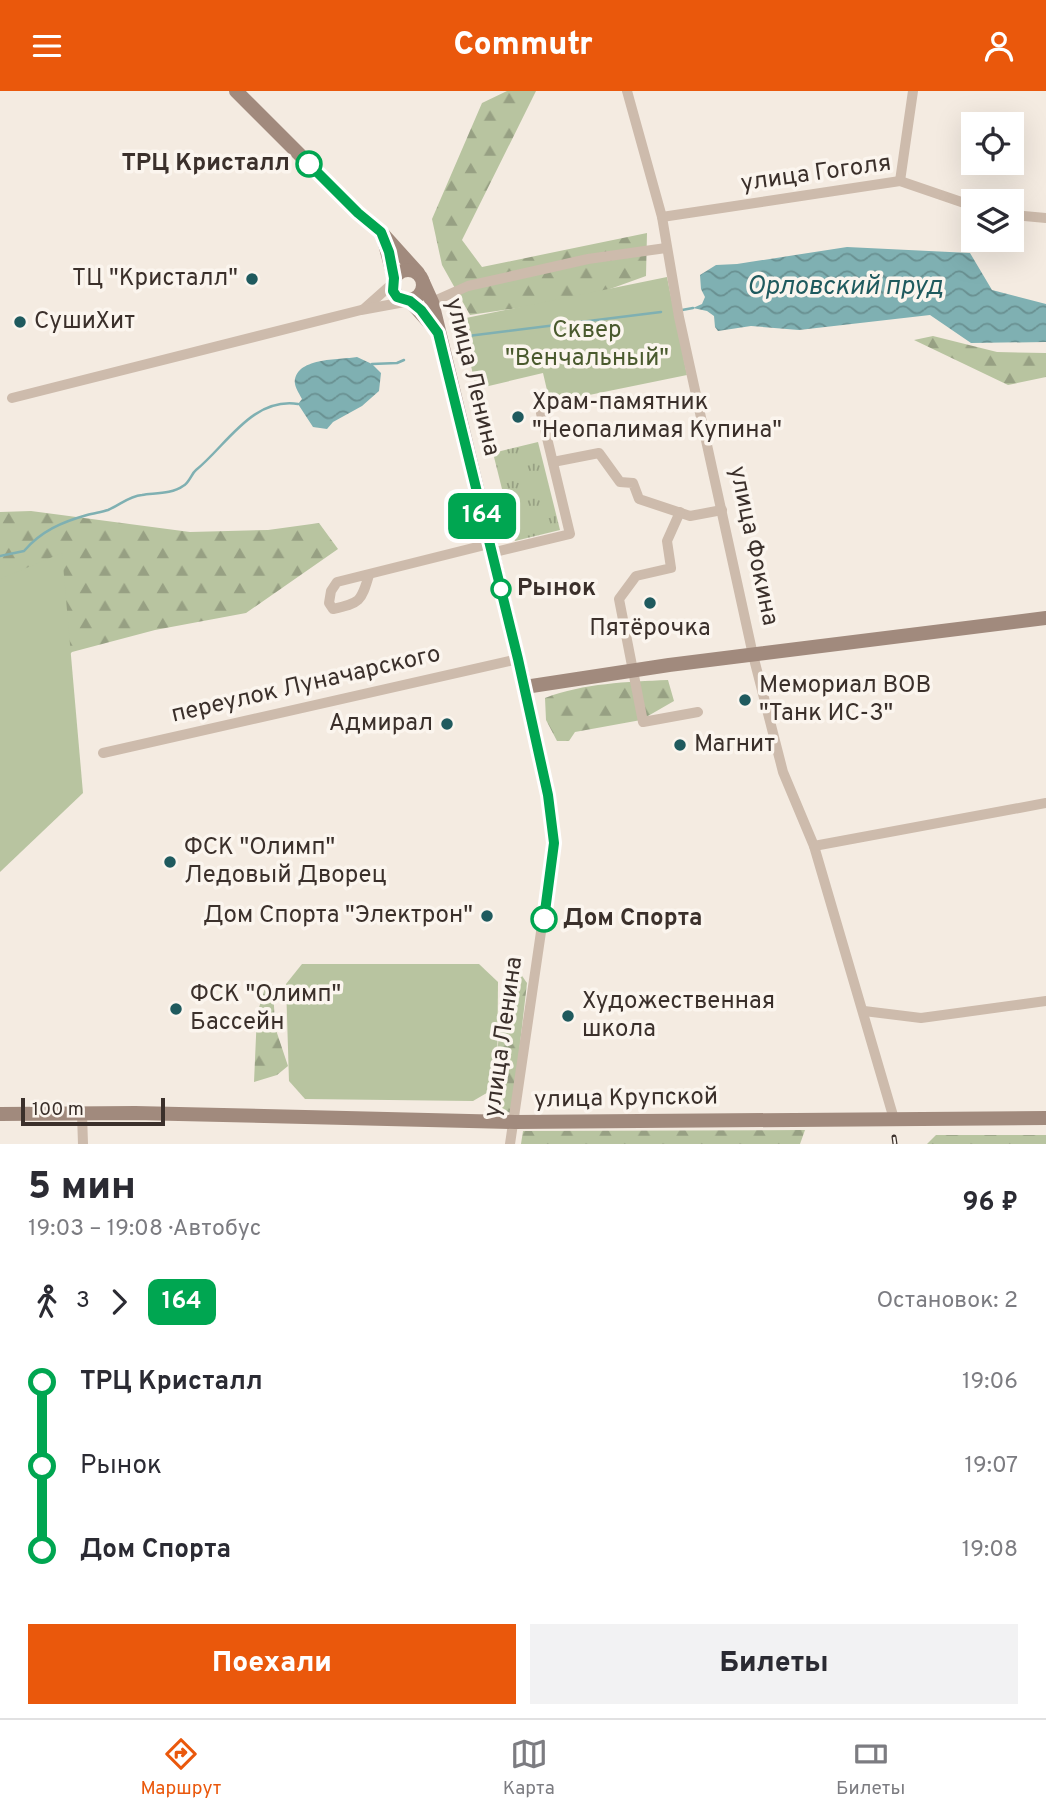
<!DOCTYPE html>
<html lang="ru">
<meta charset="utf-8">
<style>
:root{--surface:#fff;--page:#f2f2f3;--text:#2b2b33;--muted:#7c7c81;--line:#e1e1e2;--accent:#ea580c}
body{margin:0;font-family:Overpass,sans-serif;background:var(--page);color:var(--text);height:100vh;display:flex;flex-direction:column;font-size:26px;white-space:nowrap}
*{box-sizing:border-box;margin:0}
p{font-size:23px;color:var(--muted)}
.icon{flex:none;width:38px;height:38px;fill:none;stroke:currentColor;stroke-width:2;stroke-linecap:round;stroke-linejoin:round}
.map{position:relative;height:1053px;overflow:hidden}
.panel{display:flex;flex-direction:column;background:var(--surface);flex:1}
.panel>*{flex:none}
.badge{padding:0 14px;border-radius:10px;font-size:24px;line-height:46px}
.tools{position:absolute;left:961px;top:21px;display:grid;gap:14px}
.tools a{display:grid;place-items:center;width:63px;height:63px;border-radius:0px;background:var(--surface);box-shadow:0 7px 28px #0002;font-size:35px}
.scale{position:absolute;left:21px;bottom:18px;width:144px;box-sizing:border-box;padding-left:7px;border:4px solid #3b302b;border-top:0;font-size:19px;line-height:24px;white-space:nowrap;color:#3b302b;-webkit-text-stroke:5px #fbf5ee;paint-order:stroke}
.map>.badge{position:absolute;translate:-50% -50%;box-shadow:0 0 0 4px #fff}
.legs{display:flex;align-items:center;gap:10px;height:77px;padding:0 28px;font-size:23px}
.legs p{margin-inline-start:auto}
.summary{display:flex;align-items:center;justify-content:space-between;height:119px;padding:0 28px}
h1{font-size:38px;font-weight:800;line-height:52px}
.action{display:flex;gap:14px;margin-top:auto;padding:14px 28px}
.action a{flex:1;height:80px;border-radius:0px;background:var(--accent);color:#fff;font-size:28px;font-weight:800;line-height:80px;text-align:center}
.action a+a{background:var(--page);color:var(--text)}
ul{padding:0 28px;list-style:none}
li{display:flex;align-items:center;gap:24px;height:84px;font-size:26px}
li i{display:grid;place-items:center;width:10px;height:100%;margin:0 9px;background:currentColor}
li i::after{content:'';width:18px;height:18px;margin:-9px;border:5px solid;border-radius:50%;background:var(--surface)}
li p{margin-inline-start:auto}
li:first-child i{background:linear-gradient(#0000 50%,currentColor 0)}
li:last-child i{background:linear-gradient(currentColor 50%,#0000 0)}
header{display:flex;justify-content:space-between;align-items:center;height:91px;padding:0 28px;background:var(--accent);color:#fff;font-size:32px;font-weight:800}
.dock{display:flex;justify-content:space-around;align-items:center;height:98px;border-top:2px solid var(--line);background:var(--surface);font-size:19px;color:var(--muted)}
.dock a{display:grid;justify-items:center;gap:4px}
.dock .current{color:var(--accent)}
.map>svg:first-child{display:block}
.grass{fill:url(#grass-tufts)}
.forest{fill:url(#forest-firs)}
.park{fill:#b8c4a0}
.water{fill:url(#water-waves)}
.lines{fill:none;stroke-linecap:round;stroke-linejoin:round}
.stream{stroke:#7fb0b2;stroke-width:2.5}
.street{stroke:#cdbbac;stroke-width:10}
.secondary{stroke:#a18a7d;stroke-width:14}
.rail-casing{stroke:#3b302b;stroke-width:5}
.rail{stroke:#fbf5ee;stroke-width:2.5;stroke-dasharray:8;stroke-linecap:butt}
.line-1-casing{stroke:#fff;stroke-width:16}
.line-1{stroke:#00a651;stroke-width:10}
.stop-1-dot{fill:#fff;stroke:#00a651;stroke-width:3.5}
.poi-dot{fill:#1f5a5e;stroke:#fbf5ee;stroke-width:2.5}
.labels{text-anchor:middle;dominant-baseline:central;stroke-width:7;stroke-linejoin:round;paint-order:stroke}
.stop-label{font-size:24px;font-weight:bold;fill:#3b302b;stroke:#fbf5ee;text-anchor:start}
.street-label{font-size:24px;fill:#3b302b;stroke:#fbf5ee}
.poi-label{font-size:24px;fill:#3b302b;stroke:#fbf5ee;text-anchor:start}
.park-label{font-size:24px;fill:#4a5a2e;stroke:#fbf5ee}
.water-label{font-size:26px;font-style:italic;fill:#1f5a5e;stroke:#fbf5ee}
</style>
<header><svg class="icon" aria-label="menu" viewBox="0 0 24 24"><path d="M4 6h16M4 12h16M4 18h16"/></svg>Commutr<svg class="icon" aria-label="person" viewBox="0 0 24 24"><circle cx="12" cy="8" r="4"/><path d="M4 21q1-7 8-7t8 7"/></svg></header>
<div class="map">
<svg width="1046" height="1053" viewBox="0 0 1046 1053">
<defs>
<pattern id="grass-tufts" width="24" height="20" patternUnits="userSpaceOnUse" patternTransform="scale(1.75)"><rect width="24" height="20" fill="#b8c4a0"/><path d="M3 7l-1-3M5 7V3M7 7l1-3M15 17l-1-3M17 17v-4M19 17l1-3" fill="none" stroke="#97a083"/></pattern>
<pattern id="forest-firs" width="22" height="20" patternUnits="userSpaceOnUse" patternTransform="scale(1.75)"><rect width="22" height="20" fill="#b8c4a0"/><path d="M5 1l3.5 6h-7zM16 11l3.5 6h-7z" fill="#97a083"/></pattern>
<pattern id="water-waves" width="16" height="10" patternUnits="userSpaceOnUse" patternTransform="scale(1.75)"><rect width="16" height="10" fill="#7fb0b2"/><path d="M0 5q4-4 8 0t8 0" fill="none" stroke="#699091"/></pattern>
</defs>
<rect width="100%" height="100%" fill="#f4ebe1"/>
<path class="grass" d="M538,351L560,439L515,450L493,362Z"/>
<g class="forest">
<path d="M507,0H536L462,149L482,176L647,142L646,185L585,207L470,224L442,174L432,128L482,12Z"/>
<path d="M933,245L997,261L1046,262V286L1008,294L914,249Z"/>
<path d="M31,420L190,441L268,439L319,432L338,458L246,522L155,539L72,561L24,610L0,613V421Z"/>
<path d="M668,589L674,610L641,629L575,641L569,650H557L546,629L545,607C584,592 627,591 668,589Z"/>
<path d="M515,875L527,892L512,1023L491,1012L506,886Z"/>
<path d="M267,891L273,894L275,936L288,975L277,984L254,991L257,923Z"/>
<path d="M805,1039L800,1053H521L523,1040Z"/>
<path d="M936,1044H1046V1053H927Z"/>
</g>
<g class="park">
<path d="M667,186L687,284L550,312L543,282L476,298L461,228Z"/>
<path d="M62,462L83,702L0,781V488Z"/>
<path d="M302,873H479L498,891L497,996L473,1010L305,1008L289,990L286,893Z"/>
</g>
<g class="water">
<path d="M847,156L970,162L992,199L1046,213V251L971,252L930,224L799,239L751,235L718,240L715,236L714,225L707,220L693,217L702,213L705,206L701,198L700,184L716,174L737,173Z"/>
<path d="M357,266L372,273L381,282L379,300L362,315L333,331L327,338L313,336L298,313L302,308C300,304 296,298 295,293C293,266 340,269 357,266Z"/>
</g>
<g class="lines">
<g class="stream">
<path d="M682,219L693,217"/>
<path d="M468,245L661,221"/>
<path d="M372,273L397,272L404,269"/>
<path d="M0,465L24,460C41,440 62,431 87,424C94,422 102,421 108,419C120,414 129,405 142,404C155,402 172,403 183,395C190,391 191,383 196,379C226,355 252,306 298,313"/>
</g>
<g class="street">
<path d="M627,0L662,126L679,226L753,564L783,681L814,755L894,1028"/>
<path d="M900,90L913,0"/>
<path d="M1012,124L1046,127"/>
<path d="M662,126L900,90L973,115"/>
<path d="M432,211L468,195L588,168L666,157"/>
<path d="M365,217L392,193"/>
<path d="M12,307L361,219L410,210"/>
<path d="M553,371L599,362L620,391L633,392L639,408L690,425L722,419"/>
<path d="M680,421L667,450L671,477L636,485L619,508L643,631L698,621"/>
<path d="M491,462L570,443L541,322"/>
<path d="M369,484C361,511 360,512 333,518L329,512L331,500L337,491L489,453"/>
<path d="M103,662L518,568"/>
<path d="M814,755L1046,712"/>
<path d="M864,920L921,927L1046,910"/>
<path d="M82,1023L83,1053"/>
<path d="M510,1053L554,752L548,704L525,596"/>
</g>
<g class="secondary">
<path d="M236,0L358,122L381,141L418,182"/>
<path d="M384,149L394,187"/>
<circle cx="408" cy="194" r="15"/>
<path d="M423,191L432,211L525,596L669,574L1046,527"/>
<path d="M410,210L435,238"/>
<path d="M0,1023L135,1022L515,1031L1046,1027"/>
</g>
<g class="rail-casing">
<path id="rail" d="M894,1046L895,1053"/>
</g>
<use href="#rail" class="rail"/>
</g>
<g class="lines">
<g class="line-1-casing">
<path id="line-1" d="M309,73L358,122L381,141L389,161L394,187L393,200L397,206L410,210L421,219L438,242L518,568L548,704L554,752L544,828"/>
</g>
<use href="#line-1" class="line-1"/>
</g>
<g class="stop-1-dot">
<circle cx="309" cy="73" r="12"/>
<circle cx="501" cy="498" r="9"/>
<circle cx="544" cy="828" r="12"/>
</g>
<g class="poi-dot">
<circle cx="252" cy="188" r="7"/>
<circle cx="20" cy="231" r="7"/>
<circle cx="518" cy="326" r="7"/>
<circle cx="650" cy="512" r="7"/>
<circle cx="745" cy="609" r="7"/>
<circle cx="447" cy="633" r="7"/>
<circle cx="680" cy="654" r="7"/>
<circle cx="170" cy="771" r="7"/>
<circle cx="487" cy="825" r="7"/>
<circle cx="176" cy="918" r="7"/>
<circle cx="568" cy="925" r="7"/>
</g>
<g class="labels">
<g class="stop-label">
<text x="290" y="73" text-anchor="end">ТРЦ Кристалл</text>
<text x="517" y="498">Рынок</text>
<text x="563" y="828">Дом Спорта</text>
</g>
<g class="street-label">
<text transform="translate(816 83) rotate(-8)">улица Гоголя</text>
<text transform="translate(472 286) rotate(76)">улица Ленина</text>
<text transform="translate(753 455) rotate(78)">улица Фокина</text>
<text transform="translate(306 594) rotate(-13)">переулок Луначарского</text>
<text transform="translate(504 946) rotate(-82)">улица Ленина</text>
<text transform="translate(626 1008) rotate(-1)">улица Крупской</text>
</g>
<g class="poi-label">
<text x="238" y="188" text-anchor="end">ТЦ "Кристалл"</text>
<text x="34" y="231">СушиХит</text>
<text x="532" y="312">Храм-памятник<tspan x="532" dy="28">"Неопалимая Купина"</tspan></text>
<text x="650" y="538" text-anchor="middle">Пятёрочка</text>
<text x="759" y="595">Мемориал ВОВ<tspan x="759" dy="28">"Танк ИС-3"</tspan></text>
<text x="433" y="633" text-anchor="end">Адмирал</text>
<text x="694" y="654">Магнит</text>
<text x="184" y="757">ФСК "Олимп"<tspan x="184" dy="28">Ледовый Дворец</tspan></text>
<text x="473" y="825" text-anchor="end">Дом Спорта "Электрон"</text>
<text x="190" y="904">ФСК "Олимп"<tspan x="190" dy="28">Бассейн</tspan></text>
<text x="582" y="911">Художественная<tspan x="582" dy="28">школа</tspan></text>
</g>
<g class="park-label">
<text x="587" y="240">Сквер<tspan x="587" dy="28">"Венчальный"</tspan></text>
</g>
<g class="water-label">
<text x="845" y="196">Орловский пруд</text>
</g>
</g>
</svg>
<div class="tools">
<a><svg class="icon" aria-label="locate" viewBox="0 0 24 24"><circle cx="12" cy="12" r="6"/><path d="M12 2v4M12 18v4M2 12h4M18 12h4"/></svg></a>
<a><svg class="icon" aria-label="layers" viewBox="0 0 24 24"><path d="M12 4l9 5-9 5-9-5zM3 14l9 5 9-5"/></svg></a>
</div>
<div class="scale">100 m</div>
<b class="badge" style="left:482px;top:425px;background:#00a651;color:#fff">164</b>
</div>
<section class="panel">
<div class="summary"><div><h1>5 мин</h1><p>19:03 – 19:08 · Автобус</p></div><b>96 ₽</b></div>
<div class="legs"><svg class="icon" aria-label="walk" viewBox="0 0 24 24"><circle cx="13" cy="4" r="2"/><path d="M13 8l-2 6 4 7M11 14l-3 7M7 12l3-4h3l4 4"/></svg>3<svg class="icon" aria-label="forward" viewBox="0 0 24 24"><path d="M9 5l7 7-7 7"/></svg><b class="badge" style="background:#00a651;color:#fff">164</b><p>Остановок: 2</p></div>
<ul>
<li><i style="color:#00a651"></i><b>ТРЦ Кристалл</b><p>19:06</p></li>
<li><i style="color:#00a651"></i><span>Рынок</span><p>19:07</p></li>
<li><i style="color:#00a651"></i><b>Дом Спорта</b><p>19:08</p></li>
</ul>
<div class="action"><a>Поехали</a><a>Билеты</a></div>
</section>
<nav class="dock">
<a class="current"><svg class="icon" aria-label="directions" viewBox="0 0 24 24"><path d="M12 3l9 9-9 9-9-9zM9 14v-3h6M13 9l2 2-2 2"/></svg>Маршрут</a>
<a><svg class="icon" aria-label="map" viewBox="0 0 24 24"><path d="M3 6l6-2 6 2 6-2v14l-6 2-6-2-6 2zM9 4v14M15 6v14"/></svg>Карта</a>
<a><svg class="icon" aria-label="tickets" viewBox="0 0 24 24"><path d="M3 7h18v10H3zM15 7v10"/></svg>Билеты</a>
</nav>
